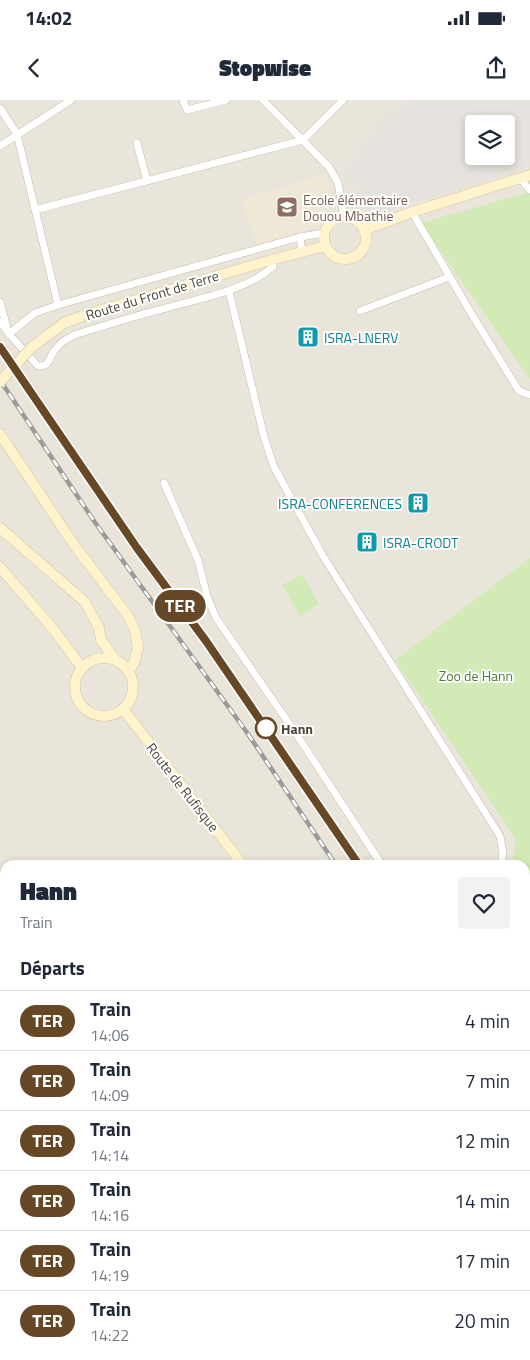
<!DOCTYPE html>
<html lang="fr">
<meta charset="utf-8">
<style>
:root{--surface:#fff;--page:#f2f2f3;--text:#1f2937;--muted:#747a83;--line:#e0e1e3}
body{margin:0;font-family:"Titillium Web",sans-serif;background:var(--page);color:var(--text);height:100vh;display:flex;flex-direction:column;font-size:19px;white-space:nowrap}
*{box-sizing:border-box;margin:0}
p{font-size:16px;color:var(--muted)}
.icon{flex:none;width:28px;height:28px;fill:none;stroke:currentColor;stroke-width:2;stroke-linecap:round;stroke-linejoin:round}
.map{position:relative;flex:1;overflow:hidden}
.sheet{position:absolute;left:0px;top:760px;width:530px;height:500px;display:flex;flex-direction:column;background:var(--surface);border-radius:15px 15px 0 0;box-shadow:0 2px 8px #0003}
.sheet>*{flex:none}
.badge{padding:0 10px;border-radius:16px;font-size:18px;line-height:32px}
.buttons{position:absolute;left:465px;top:15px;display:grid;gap:10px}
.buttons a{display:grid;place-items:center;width:50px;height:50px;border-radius:5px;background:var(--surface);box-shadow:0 2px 8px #0003;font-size:25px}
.map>.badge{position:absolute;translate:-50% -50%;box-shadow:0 0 0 2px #fff}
h2{padding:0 20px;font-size:19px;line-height:45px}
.round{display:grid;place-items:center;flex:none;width:52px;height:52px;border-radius:5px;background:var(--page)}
.headline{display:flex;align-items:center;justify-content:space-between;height:85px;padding:0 20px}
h1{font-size:24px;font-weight:800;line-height:38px}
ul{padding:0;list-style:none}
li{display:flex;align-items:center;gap:15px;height:60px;padding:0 20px;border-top:1px solid var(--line)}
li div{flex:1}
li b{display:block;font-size:19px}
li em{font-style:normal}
li .badge{min-width:55px;font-weight:700;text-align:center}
.status{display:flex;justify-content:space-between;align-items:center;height:35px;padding:0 25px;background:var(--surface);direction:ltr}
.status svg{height:14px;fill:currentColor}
header{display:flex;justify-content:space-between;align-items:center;height:65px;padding:0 20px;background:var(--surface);font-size:22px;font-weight:800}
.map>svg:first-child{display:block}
.residential{fill:#eae5da;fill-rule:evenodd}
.industrial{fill:#e6e2dd;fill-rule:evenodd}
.education{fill:#efe8d6}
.green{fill:#d2eab5}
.water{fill:#a9d4f2}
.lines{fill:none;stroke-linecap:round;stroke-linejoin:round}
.street-casing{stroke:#c2bbae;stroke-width:8}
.secondary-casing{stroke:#d6c79b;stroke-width:11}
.street{stroke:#fff;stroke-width:7}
.secondary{stroke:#fff3cd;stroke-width:10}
.rail-casing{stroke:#9a9a9a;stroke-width:4.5}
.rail{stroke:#fff;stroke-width:2.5;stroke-dasharray:8;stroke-linecap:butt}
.secondary-bridge-casing{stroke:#d6c79b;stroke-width:11;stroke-linecap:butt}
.secondary-bridge{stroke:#fff3cd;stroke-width:10}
.line-casing{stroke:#fff;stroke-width:11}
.line{stroke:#664827;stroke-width:8}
.stop-dot{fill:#fff;stroke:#664827;stroke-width:2.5}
.labels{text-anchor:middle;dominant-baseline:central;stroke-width:4;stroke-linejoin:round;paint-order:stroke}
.education-label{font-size:14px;fill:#785e54;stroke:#fff;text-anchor:start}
.street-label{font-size:14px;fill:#4b4439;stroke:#fff}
.culture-label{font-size:14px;fill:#0d838f;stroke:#fff;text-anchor:start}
.park-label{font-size:14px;fill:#4a7f2a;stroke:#fff}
.stop-label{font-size:14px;font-weight:bold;fill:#4b4439;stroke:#fff;text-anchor:start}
</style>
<div class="status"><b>14:02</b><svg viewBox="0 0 49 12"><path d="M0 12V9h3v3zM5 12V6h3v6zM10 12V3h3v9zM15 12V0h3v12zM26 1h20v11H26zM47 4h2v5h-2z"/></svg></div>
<header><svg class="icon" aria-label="back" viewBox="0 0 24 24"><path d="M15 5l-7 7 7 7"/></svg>Stopwise<svg class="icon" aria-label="share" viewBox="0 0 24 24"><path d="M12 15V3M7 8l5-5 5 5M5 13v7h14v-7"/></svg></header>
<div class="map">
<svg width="530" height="1260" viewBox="0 0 530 1260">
<rect width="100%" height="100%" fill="#f6f3ec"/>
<path class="residential" d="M0,0H530V1260H91L89,1255H525V765H5V1032L0,1021ZM474,24H506V56H474Z"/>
<path class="industrial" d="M411,0H530V66L374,116L366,113L357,88L342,75L384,18ZM474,24H506V56H474Z"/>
<g class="education">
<path d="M327,74L332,101L320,126L257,145L242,99Z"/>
<path d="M0,823L5,830V953L0,956Z"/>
<path d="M525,1235L530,1242V1260H405L413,1255H525Z"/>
</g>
<g class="green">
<path d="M530,92V279L421,123Z"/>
<path d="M530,458V969L525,962V765H513L516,739L395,560Z"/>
<path d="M302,474L319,504L300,516L282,485Z"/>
</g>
<path class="water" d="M0,1021L5,1032V1255H89L91,1260H0Z"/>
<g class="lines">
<g class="street-casing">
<g id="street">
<path d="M183,0L187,10L226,0"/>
<path d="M263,0L329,67L338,83L344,117"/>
<path d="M0,8L17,34L58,205"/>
<path d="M137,43L147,81"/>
<path d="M0,46L71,0"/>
<path d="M520,78L530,90"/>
<path d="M35,110L303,40L343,0"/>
<path d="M412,112L471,213L519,291L530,295"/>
<path d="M300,137L302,152"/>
<path d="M229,191L264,337L274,367L323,456L500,736L503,753L501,765"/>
<path d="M0,202L7,228"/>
<path d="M360,211L449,177"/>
<path d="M0,222L9,234L38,266H42L47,264L54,251L62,242L74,235C106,225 138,215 170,207C205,197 244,191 273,167L272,160"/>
<path d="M9,234L35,213L58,205L300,137L324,133"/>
<path d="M164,383L198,460L207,496L216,518L295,632L382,765"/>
<path d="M0,794L5,805"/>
<path d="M525,977L530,984"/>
<path d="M0,1002L5,1012"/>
<path d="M115,1255L116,1260"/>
<path d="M378,1255L380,1260"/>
<path d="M254,1260L261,1255"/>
</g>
</g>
<g class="secondary-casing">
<g id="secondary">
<circle cx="345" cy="138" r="21"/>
<path d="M364,130L412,112L530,75"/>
<path d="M32,247L64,223L88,214L264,162L325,146"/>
<path d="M0,334L72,442L128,516L135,530L138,548L134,563L129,570"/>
<path d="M0,428L85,502L99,528L101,540L114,558"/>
<path d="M0,467L54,530L82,568"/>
<circle cx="104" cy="587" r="29"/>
<path d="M123,609L243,765"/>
<path d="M525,1197L530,1205"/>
</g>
</g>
<use href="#street" class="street"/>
<use href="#secondary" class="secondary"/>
<g class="rail-casing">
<g id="rail">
<path d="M0,247L137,448L206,541L359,765"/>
<path d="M0,280L94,421L248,634L336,765"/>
<path d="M525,1028L530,1035"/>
<path d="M525,1049L530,1057"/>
</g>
</g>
<use href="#rail" class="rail"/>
<g class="secondary-bridge-casing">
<path id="secondary-bridge" d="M0,282L32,247"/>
</g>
<use href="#secondary-bridge" class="secondary-bridge"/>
</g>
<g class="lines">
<g class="line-casing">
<path id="line" d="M0,247L137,448L206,541L359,765"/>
</g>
<use href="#line" class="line"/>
</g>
<defs>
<g id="school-square" transform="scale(1.125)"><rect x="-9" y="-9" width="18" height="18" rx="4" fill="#8d6e63" stroke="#fff"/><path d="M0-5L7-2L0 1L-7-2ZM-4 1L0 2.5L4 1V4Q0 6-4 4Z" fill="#fff"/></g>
<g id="building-square" transform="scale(1.125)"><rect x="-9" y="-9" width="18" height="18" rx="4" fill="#0f9aa8" stroke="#fff"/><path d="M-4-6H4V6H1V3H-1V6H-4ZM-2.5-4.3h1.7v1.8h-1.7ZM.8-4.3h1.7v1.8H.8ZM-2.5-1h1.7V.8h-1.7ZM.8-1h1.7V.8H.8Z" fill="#fff"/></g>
</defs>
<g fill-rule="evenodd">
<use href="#school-square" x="287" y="107"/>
<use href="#building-square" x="308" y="237"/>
<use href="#building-square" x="418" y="403"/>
<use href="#building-square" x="367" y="442"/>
</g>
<circle class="stop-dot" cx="266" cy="628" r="10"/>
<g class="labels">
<g class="education-label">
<text x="303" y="99">Ecole élémentaire<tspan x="303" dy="16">Douou Mbathie</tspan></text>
</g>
<g class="street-label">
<text transform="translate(152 195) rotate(-17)">Route du Front de Terre</text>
<text transform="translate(183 687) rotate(52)">Route de Rufisque</text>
</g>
<g class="culture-label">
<text x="324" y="237">ISRA-LNERV</text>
<text x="402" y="403" text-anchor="end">ISRA-CONFERENCES</text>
<text x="383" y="442">ISRA-CRODT</text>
</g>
<g class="park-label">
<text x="476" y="575">Zoo de Hann</text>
</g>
<g class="stop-label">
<text x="281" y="628">Hann</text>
</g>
</g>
</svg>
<div class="buttons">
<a><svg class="icon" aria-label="layers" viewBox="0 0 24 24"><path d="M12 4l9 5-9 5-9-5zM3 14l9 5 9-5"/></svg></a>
</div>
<b class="badge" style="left:180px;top:506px;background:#664827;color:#fff">TER</b>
<section class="sheet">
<div class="headline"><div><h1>Hann</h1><p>Train</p></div><a class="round"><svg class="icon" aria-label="heart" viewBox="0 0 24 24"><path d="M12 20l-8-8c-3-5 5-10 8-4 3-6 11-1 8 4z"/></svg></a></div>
<h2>Départs</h2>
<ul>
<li><span class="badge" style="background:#664827;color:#fff">TER</span><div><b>Train</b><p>14:06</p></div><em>4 min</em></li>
<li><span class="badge" style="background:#664827;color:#fff">TER</span><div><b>Train</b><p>14:09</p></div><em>7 min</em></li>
<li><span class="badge" style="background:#664827;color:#fff">TER</span><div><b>Train</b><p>14:14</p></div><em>12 min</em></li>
<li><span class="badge" style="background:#664827;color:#fff">TER</span><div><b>Train</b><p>14:16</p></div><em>14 min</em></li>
<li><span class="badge" style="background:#664827;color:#fff">TER</span><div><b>Train</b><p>14:19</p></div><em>17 min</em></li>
<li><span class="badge" style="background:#664827;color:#fff">TER</span><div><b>Train</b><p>14:22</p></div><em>20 min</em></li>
</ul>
</section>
</div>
